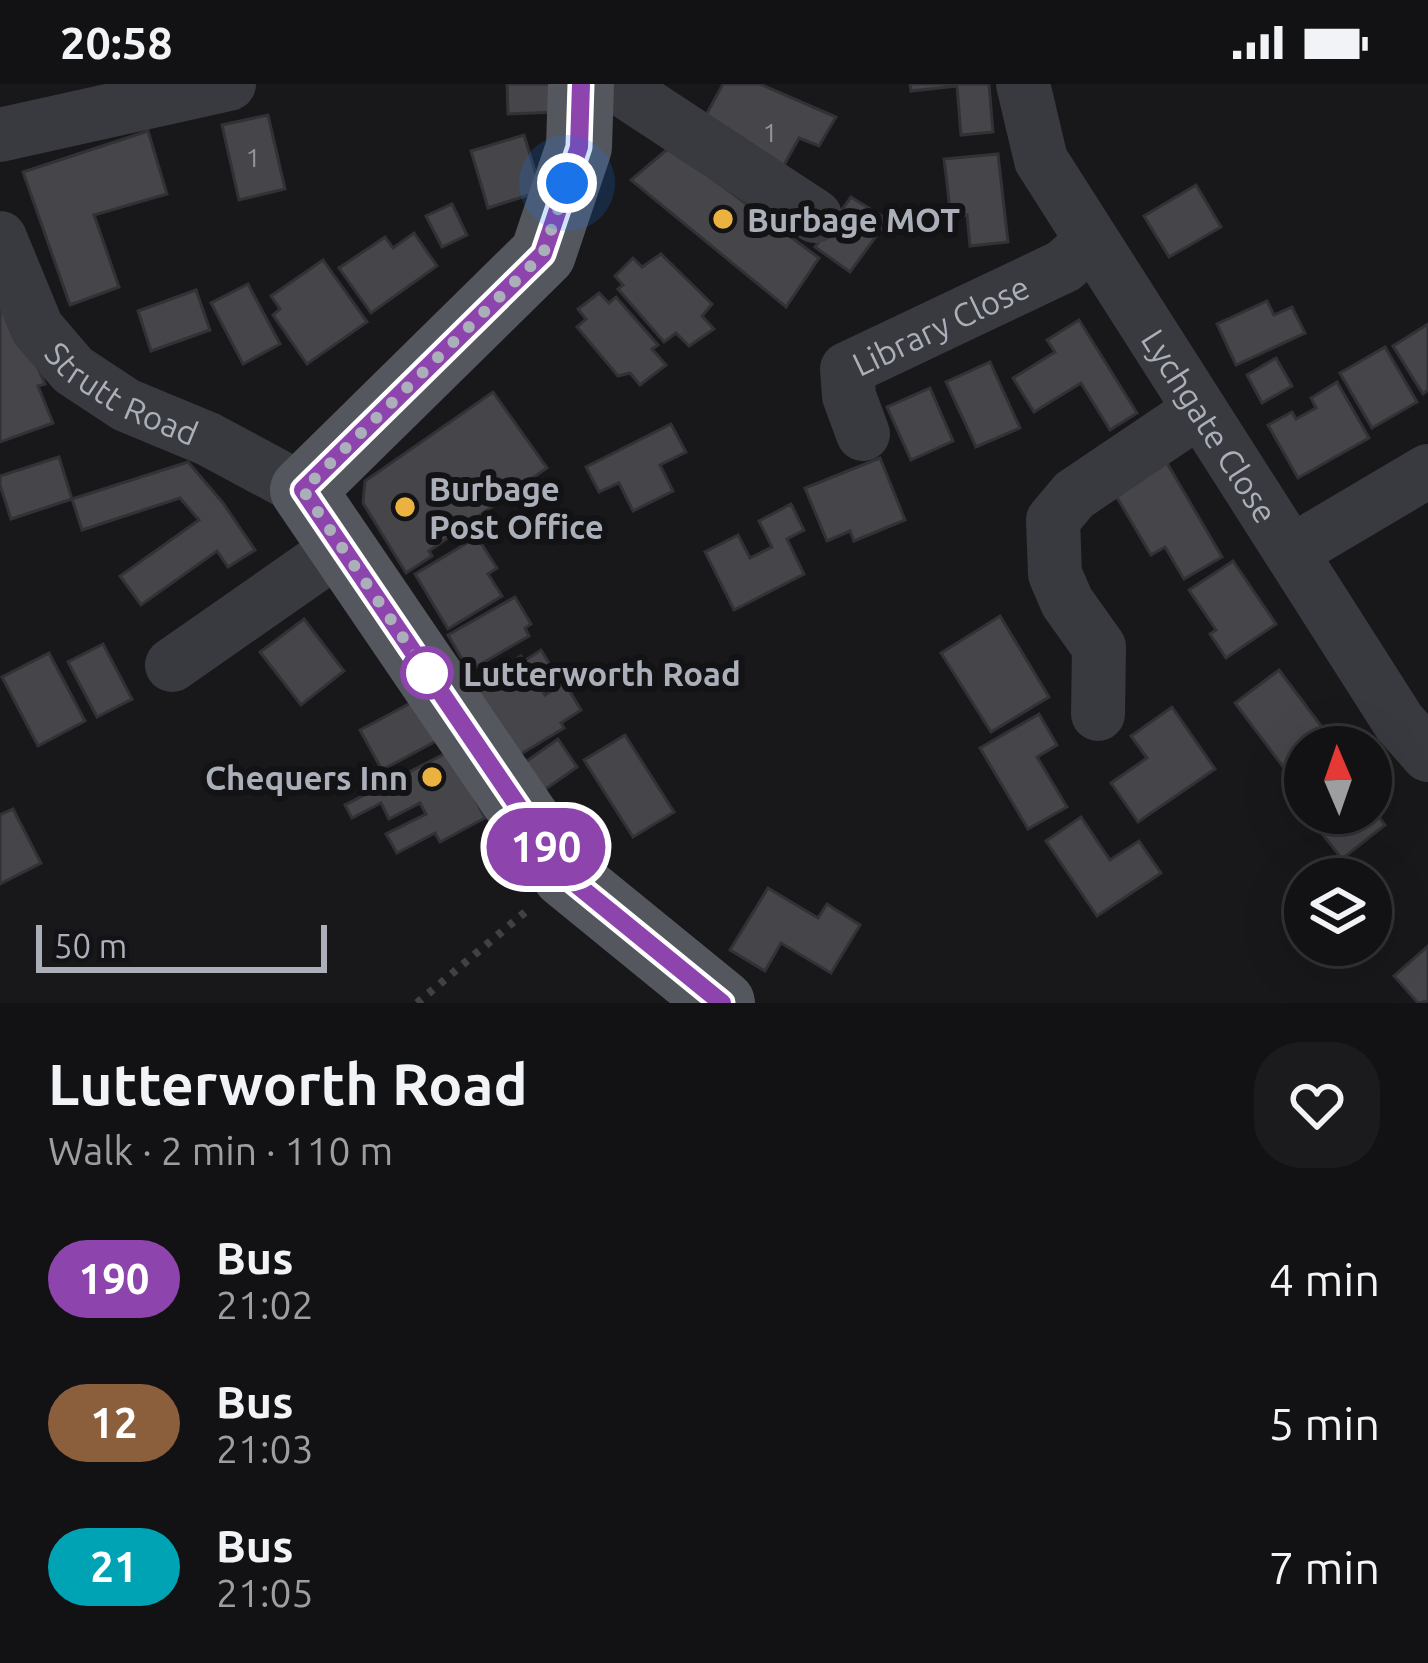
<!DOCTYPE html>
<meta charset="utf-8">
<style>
:root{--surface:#121214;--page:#1b1b1d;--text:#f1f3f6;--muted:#9c9ea0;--line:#313234}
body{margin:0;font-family:Ubuntu,sans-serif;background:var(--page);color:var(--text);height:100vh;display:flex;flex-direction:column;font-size:45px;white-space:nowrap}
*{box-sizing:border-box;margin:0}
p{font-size:39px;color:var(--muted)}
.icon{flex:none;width:66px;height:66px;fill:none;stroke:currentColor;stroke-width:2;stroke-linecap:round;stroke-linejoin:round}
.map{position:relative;height:919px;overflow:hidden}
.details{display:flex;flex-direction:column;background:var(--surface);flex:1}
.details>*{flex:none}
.badge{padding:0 24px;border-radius:39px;font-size:42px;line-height:78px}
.needle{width:78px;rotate:358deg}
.tools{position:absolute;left:1284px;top:642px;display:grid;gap:24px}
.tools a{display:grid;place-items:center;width:108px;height:108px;border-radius:50%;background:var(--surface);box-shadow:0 12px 48px #0002,0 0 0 3px var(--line);font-size:60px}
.scale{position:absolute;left:36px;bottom:30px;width:291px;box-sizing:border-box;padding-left:12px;border:6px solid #abafb9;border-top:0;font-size:33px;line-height:42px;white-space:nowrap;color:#abafb9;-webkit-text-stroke:9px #131315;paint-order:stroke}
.you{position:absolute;width:60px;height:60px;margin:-30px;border:9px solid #fff;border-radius:50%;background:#1a73e8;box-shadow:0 0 0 18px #1a73e833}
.map>.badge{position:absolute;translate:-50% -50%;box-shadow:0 0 0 6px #fff}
.round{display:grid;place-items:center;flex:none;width:126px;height:126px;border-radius:48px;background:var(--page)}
.summary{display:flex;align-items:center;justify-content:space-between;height:204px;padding:0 48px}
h1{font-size:57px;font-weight:700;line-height:90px}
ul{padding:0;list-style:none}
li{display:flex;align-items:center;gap:36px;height:144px;padding:0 48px}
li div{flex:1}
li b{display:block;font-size:45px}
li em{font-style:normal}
li .badge{min-width:132px;font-weight:700;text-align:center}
.status{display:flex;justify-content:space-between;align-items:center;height:84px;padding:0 60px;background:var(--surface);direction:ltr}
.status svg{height:33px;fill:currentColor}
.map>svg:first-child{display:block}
.building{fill:#45454a;stroke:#323236;stroke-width:3}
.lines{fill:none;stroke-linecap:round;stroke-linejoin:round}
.path{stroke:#3f4146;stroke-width:8;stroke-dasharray:6 9;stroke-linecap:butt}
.minor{stroke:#393a3f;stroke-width:54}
.major{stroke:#55575e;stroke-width:66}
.line-casing{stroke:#fff;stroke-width:27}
.line{stroke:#8e44ad;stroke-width:18}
.walk{stroke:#abafb9;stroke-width:12;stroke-dasharray:0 21.6}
.poi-dot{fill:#ebb23f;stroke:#131315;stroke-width:4.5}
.stop-dot{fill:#fff;stroke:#8e44ad;stroke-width:6}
.labels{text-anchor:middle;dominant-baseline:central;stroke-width:12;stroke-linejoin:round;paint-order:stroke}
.number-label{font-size:27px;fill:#92949d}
.poi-label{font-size:33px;font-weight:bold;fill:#abafb9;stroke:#131315;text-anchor:start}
.street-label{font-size:33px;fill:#abafb9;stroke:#131315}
.stop-label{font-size:33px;font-weight:bold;fill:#abafb9;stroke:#131315;text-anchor:start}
</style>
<div class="status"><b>20:58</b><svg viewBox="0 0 49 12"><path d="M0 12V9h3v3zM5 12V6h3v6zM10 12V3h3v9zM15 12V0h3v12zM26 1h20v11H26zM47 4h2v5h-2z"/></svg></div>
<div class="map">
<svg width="1428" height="919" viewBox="0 0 1428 919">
<rect width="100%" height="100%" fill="#18181a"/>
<g class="building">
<path d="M507,0H555L556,28L508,30Z"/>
<path d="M723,0H760L836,33L819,62L799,54L783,83L700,42Z"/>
<path d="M910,0H989L993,48L961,51L957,2L911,7Z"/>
<path d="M268,31L285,105L239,116L222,41Z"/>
<path d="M148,47L167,110L94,131L119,203L70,221L23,88Z"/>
<path d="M524,51L541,107L488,124L471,67Z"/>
<path d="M670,63L819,174L786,223L631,96Z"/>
<path d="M998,70L1008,158L970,162L967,131L951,133L944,75Z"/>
<path d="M1196,101L1221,143L1169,173L1144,132Z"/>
<path d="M851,113L888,136L850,188L815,163Z"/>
<path d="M452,120L467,151L442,163L426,132Z"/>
<path d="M414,149L437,182L371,229L339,184L385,153L393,164Z"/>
<path d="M661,170L712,220L702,232L714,245L689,262L676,249L664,258L618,205L623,201L615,192L633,174L642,183Z"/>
<path d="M323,176L367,238L307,280L273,231L280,225L271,212Z"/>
<path d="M0,196L45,300L38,302L53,339L0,358Z"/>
<path d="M248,200L280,260L243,280L211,219Z"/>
<path d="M196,206L210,246L151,267L138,227Z"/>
<path d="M599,209L609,219L616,213L658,261L652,265L666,281L640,301L630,289L618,292L577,243L586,235L578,225Z"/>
<path d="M1267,217L1274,231L1292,223L1305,249L1236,281L1217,240Z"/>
<path d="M1079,236L1137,329L1110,346L1081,299L1034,328L1013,294L1055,268L1047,256Z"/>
<path d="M1428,240V306L1423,310L1393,262Z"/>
<path d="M1385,263L1417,318L1372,344L1340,289Z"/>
<path d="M1276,274L1292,302L1262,319L1247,291Z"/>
<path d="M990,278L1020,344L976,363L946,298Z"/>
<path d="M1337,298L1369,354L1298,394L1268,341L1292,328L1296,335L1316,324L1311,314Z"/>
<path d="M930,304L953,357L911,376L887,323Z"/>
<path d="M493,308L547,384L429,467L432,472L406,489L363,419L365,397Z"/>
<path d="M671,340L686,368L660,381L673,407L633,427L619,399L599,408L586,383Z"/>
<path d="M59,373L72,415L11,435L0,401V392Z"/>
<path d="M880,374L905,436L854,457L850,447L827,457L805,404Z"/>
<path d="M1164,374L1222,473L1184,495L1165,463L1151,471L1112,405Z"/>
<path d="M188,378L223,419L255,466L228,483L217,467L141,521L120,492L199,436L180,414L82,446L72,415Z"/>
<path d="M791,420L804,446L787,455L804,490L734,526L705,468L738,451L750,474L772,463L759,437Z"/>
<path d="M477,453L497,484L488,490L502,512L448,545L415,490Z"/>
<path d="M1233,477L1276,540L1226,574L1210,550L1216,546L1189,506Z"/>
<path d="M515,513L531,540L525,544L529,552L469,587L448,551Z"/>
<path d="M1000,532L1049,613L991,648L941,569Z"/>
<path d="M304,535L344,587L301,621L260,568Z"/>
<path d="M103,560L132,615L97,633L68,578Z"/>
<path d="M541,566L557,592L540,603L545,611L565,599L581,626L561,639L564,644L516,673L472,600L521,572L524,577Z"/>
<path d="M49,569L85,637L38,662L2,593Z"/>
<path d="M1279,586L1337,663H1305V681L1299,673L1284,684L1235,619Z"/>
<path d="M418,615L440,655L382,686L360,646Z"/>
<path d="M1172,623L1215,685L1138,738L1111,699L1147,674L1131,652Z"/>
<path d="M1039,630L1057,661L1037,673L1067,723L1028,745L980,664Z"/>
<path d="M625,651L674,728L633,753L584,676Z"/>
<path d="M558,655L577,683L543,707L524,679Z"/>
<path d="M450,667L485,734L440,758L435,749L397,769L386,750L426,730L420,719L389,735L381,719L352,734L345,721Z"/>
<path d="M1371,723L1385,741L1342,775L1306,729H1371Z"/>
<path d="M13,725L41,779L0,800V731Z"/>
<path d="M1081,733L1110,776L1139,757L1161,789L1097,832L1046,757Z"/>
<path d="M768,804L818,834L827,820L860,841L831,889L781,859L765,887L730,866Z"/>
<path d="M1428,862V917L1418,919L1394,892Z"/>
</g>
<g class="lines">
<path class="path" d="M417,919L530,824"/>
<g class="minor">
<path d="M614,0L815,132"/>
<path id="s1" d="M1023,0L1041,76L1399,638L1428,671"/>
<path d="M0,51L229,0"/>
<path id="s2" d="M0,154L37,244L73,286L126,321L208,355L303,406"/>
<path id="s3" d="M863,350L849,312L847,285L1064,182L1092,157"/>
<path d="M1291,468L1428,387"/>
<path d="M172,581L341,463"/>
<path d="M1098,630L1099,563L1067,518L1055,490L1053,436L1074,411L1200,326"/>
</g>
<path class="major" d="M581,0L579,63L543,170L303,406L565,791L722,919"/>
</g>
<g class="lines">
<g class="line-casing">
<path id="line" d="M581,0L579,63L543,170L303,406L565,791L722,919"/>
</g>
<use href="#line" class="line"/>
<path class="walk" d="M427,589L303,406L543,170L567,99"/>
</g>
<g class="poi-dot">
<circle cx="723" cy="135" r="12"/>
<circle cx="405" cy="423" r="12"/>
<circle cx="432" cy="693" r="12"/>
</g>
<circle class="stop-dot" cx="427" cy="589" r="24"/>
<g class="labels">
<g class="number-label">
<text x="770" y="48">1</text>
<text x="253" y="73">1</text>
</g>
<g class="poi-label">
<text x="747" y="135">Burbage MOT</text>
<text x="429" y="404">Burbage<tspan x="429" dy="38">Post Office</tspan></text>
<text x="408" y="693" text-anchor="end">Chequers Inn</text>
</g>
<g class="street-label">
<text stroke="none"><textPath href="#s3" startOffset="171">Library Close</textPath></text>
<text stroke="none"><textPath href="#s2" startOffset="207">Strutt Road</textPath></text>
<text stroke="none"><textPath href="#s1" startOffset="393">Lychgate Close</textPath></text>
</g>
<g class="stop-label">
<text x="463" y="589">Lutterworth Road</text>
</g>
</g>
</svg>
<div class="tools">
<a><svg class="needle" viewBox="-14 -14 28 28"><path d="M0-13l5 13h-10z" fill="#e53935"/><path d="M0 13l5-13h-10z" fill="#9c9ea0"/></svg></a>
<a><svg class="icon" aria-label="layers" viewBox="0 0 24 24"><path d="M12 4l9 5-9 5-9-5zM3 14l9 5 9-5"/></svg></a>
</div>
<div class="scale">50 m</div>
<div class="you" style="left:567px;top:99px"></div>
<b class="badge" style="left:546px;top:763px;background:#8e44ad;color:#fff">190</b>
</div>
<section class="details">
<div class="summary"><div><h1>Lutterworth Road</h1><p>Walk · 2 min · 110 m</p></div><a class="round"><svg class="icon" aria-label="heart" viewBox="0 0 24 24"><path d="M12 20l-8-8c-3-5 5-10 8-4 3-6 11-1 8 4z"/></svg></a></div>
<ul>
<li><span class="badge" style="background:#8e44ad;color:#fff">190</span><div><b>Bus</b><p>21:02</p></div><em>4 min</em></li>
<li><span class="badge" style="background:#8b5e3c;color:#fff">12</span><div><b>Bus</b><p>21:03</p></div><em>5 min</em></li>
<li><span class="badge" style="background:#00a3b4;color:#fff">21</span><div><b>Bus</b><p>21:05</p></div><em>7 min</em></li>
</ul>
</section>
